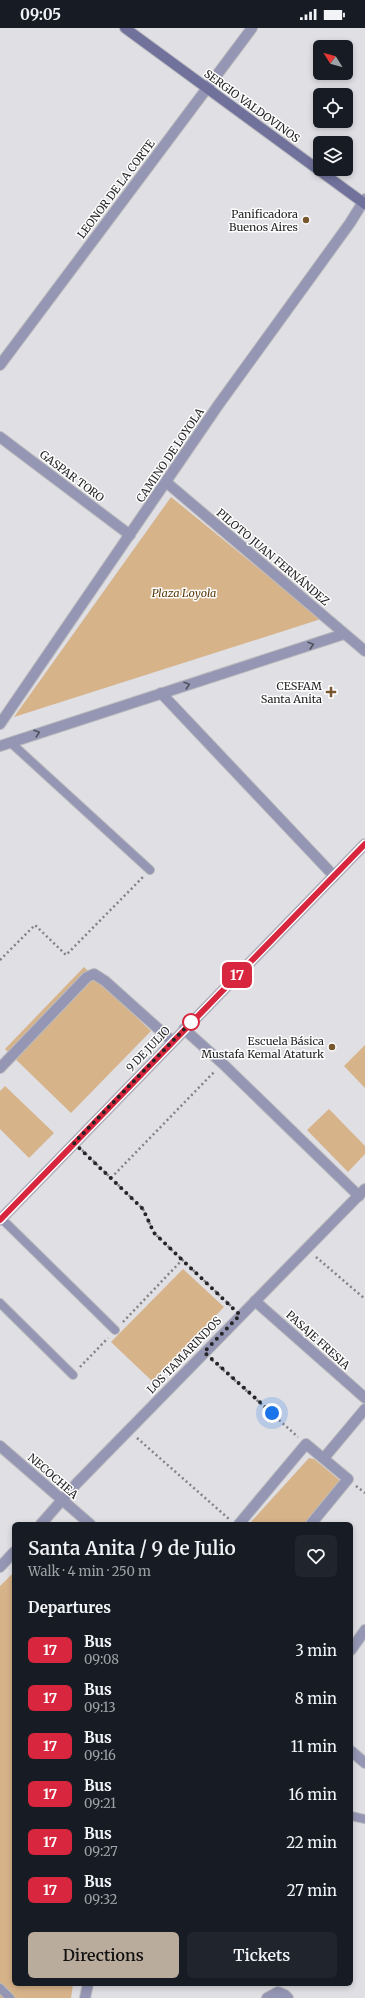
<!DOCTYPE html>
<meta charset="utf-8">
<style>
:root{--surface:#171b24;--page:#20242c;--text:#f1f3f6;--muted:#9ea1a6;--accent:#baac9c}
body{margin:0;font-family:Merriweather,serif;background:var(--page);color:var(--text);height:100vh;display:flex;flex-direction:column;font-size:15px;white-space:nowrap}
*{box-sizing:border-box;margin:0}
p{font-size:13px;color:var(--muted)}
.icon{flex:none;width:22px;height:22px;fill:none;stroke:currentColor;stroke-width:2;stroke-linecap:round;stroke-linejoin:round}
.map{position:relative;flex:1;overflow:hidden}
.details{position:absolute;left:12px;top:1494px;width:341px;height:464px;display:flex;flex-direction:column;background:var(--surface);border-radius:6px;box-shadow:0 2px 6px #0003}
.details>*{flex:none}
.badge{padding:0 8px;border-radius:6px;font-size:14px;line-height:26px}
.needle{width:26px;rotate:307deg}
.tools{position:absolute;left:313px;top:12px;display:grid;gap:8px}
.tools a{display:grid;place-items:center;width:40px;height:40px;border-radius:6px;background:var(--surface);box-shadow:0 2px 6px #0003;font-size:20px}
.you{position:absolute;width:20px;height:20px;margin:-10px;border:3px solid #fff;border-radius:50%;background:#1a73e8;box-shadow:0 0 0 6px #1a73e833}
.map>.badge{position:absolute;translate:-50% -50%;box-shadow:0 0 0 2px #fff}
h2{padding:0 16px;font-size:15px;line-height:36px}
.round{display:grid;place-items:center;flex:none;width:42px;height:42px;border-radius:6px;background:var(--page)}
.head{display:flex;align-items:center;justify-content:space-between;height:68px;padding:0 16px}
h1{font-size:19px;font-weight:600;line-height:30px}
.primary-button{display:flex;gap:8px;margin-top:auto;padding:8px 16px}
.primary-button a{flex:1;height:46px;border-radius:6px;background:var(--accent);color:#111;font-size:16px;font-weight:600;line-height:46px;text-align:center}
.primary-button a+a{background:var(--page);color:var(--text)}
ul{padding:0;list-style:none}
li{display:flex;align-items:center;gap:12px;height:48px;padding:0 16px}
li div{flex:1}
li b{display:block;font-size:15px}
li em{font-style:normal}
li .badge{min-width:44px;font-weight:700;text-align:center}
.status{display:flex;justify-content:space-between;align-items:center;height:28px;padding:0 20px;background:var(--surface);direction:ltr}
.status svg{height:11px;fill:currentColor}
.map>svg:first-child{display:block}
.green{fill:#d7b38a}
.lines{fill:none;stroke-linecap:round;stroke-linejoin:round}
.service-casing{stroke:#bababe;stroke-width:10}
.minor-casing{stroke:#bababe;stroke-width:12}
.tertiary-casing{stroke:#bababe;stroke-width:12}
.secondary-casing{stroke:#bababe;stroke-width:12}
.path{stroke:#838386;stroke-width:2.5;stroke-dasharray:2 3;stroke-linecap:butt}
.service{stroke:#9496b3;stroke-width:8}
.minor{stroke:#9496b3;stroke-width:10}
.tertiary{stroke:#9496b3;stroke-width:10}
.secondary{stroke:#70729c;stroke-width:10}
.oneway{stroke:#51525f}
.line-casing{stroke:#fff;stroke-width:9}
.line{stroke:#d7263d;stroke-width:6}
.walk{stroke:#252527;stroke-width:4;stroke-dasharray:0 7.2}
.poi-dot{fill:#77562d;stroke:#fff;stroke-width:1.5}
.stop-dot{fill:#fff;stroke:#d7263d;stroke-width:2}
.labels{text-anchor:middle;dominant-baseline:central;stroke-width:3;stroke-linejoin:round;paint-order:stroke}
.street-label{font-size:11px;fill:#252527;stroke:#fff}
.poi-label{font-size:11px;fill:#252527;stroke:#fff;text-anchor:end}
.park-label{font-size:11px;font-style:italic;fill:#593808;stroke:#fff}
</style>
<div class="status"><b>09:05</b><svg viewBox="0 0 49 12"><path d="M0 12V9h3v3zM5 12V6h3v6zM10 12V3h3v9zM15 12V0h3v12zM26 1h20v11H26zM47 4h2v5h-2z"/></svg></div>
<div class="map">
<svg width="365" height="1970" viewBox="0 0 365 1970">
<rect width="100%" height="100%" fill="#dfdfe4"/>
<g class="green">
<path d="M171,469L321,591L14,689Z"/>
<path d="M84,939L151,1003L71,1085L5,1021Z"/>
<path d="M365,1017V1060L344,1038Z"/>
<path d="M5,1058L54,1105L29,1130L0,1101V1063Z"/>
<path d="M329,1081L365,1118V1126L348,1144L307,1102Z"/>
<path d="M183,1241L224,1279L152,1353L111,1314Z"/>
<path d="M309,1430L314,1431L343,1455L314,1496H249Z"/>
<path d="M14,1544V1956H73L71,1970H0V1558Z"/>
</g>
<g class="lines">
<g class="service-casing">
<g id="service">
<path d="M10,714L150,842"/>
<path d="M1,1190L115,1302"/>
<path d="M0,1275L73,1347"/>
<path d="M351,1788L365,1791"/>
<path d="M0,1960L10,1970"/>
</g>
</g>
<g class="minor-casing">
<g id="minor">
<path d="M0,337L252,0"/>
<path d="M0,409L130,507"/>
<path d="M166,454L365,623"/>
<path d="M161,665L334,848"/>
<path d="M0,718L344,606"/>
<path d="M184,1001L222,1035L359,1168"/>
<path d="M0,1040L87,949L94,946L105,953L172,1013"/>
<path d="M0,1192L365,816"/>
<path d="M255,1273L365,1370"/>
<path d="M324,1430L365,1381"/>
<path d="M41,1496L77,1455L365,1161"/>
<path d="M239,1496L306,1416L348,1451L311,1496"/>
<path d="M0,1539L14,1524"/>
<path d="M267,1970L278,1964L285,1967L288,1970"/>
</g>
</g>
<g class="tertiary-casing">
<g id="tertiary">
<path d="M0,696L219,376L350,195L365,171"/>
<path d="M0,1418L90,1496"/>
<path d="M351,1622L365,1602"/>
<path d="M351,1723L365,1735"/>
<path d="M85,1970L88,1956"/>
</g>
</g>
<g class="secondary-casing">
<path id="secondary" d="M125,0L365,176"/>
</g>
<g class="path">
<path d="M0,932L35,897L66,927L143,849"/>
<path d="M82,1122L143,1181L154,1205L233,1280"/>
<path d="M111,1150L215,1043"/>
<path d="M316,1229L365,1271"/>
<path d="M123,1294L183,1231"/>
<path d="M212,1332L298,1409"/>
<path d="M80,1339L108,1310"/>
<path d="M137,1410L229,1491"/>
<path d="M356,1458L365,1465"/>
</g>
<use href="#service" class="service"/>
<use href="#minor" class="minor"/>
<use href="#tertiary" class="tertiary"/>
<use href="#secondary" class="secondary"/>
</g>
<defs><path id="oneway-chevron" d="M-2-3.5L2.5 0L-2 3.5" fill="none" stroke-width="1.6" stroke-linecap="round" stroke-linejoin="round"/></defs>
<g class="oneway">
<use href="#oneway-chevron" transform="translate(311 617) rotate(-18)"/>
<use href="#oneway-chevron" transform="translate(187 657) rotate(-18)"/>
<use href="#oneway-chevron" transform="translate(37 705) rotate(-18)"/>
</g>
<g class="lines">
<g class="line-casing">
<path id="line" d="M0,1192L365,816"/>
</g>
<use href="#line" class="line"/>
<path class="walk" d="M191,994L195,990L74,1115L143,1181L154,1205L240,1287L204,1324L272,1385"/>
</g>
<g class="poi-dot">
<circle cx="306" cy="192" r="4"/>
<path d="M329 658h4v4h4v4h-4v4h-4v-4h-4v-4h4z"/>
<circle cx="332" cy="1019" r="4"/>
</g>
<circle class="stop-dot" cx="191" cy="994" r="8"/>
<g class="labels">
<g class="street-label">
<text transform="translate(252 78) rotate(36)">SERGIO VALDOVINOS</text>
<text transform="translate(116 161) rotate(-53)">LEONOR DE LA CORTE</text>
<text transform="translate(170 427) rotate(-56)">CAMINO DE LOYOLA</text>
<text transform="translate(72 448) rotate(37)">GASPAR TORO</text>
<text transform="translate(273 529) rotate(40)">PILOTO JUAN FERNÁNDEZ</text>
<text transform="translate(148 1021) rotate(-46)">9 DE JULIO</text>
<text transform="translate(318 1312) rotate(42)">PASAJE FRESIA</text>
<text transform="translate(184 1327) rotate(-46)">LOS TAMARINDOS</text>
<text transform="translate(53 1448) rotate(41)">NECOCHEA</text>
</g>
<g class="poi-label">
<text x="298" y="186">Panificadora<tspan x="298" dy="13">Buenos Aires</tspan></text>
<text x="322" y="658">CESFAM<tspan x="322" dy="13">Santa Anita</tspan></text>
<text x="324" y="1013">Escuela Básica<tspan x="324" dy="13">Mustafa Kemal Ataturk</tspan></text>
</g>
<g class="park-label">
<text x="184" y="565">Plaza Loyola</text>
</g>
</g>
</svg>
<div class="tools">
<a><svg class="needle" viewBox="-14 -14 28 28"><path d="M0-13l5 13h-10z" fill="#e53935"/><path d="M0 13l5-13h-10z" fill="#9ea1a6"/></svg></a>
<a><svg class="icon" aria-label="locate" viewBox="0 0 24 24"><circle cx="12" cy="12" r="6"/><path d="M12 2v4M12 18v4M2 12h4M18 12h4"/></svg></a>
<a><svg class="icon" aria-label="layers" viewBox="0 0 24 24"><path d="M12 4l9 5-9 5-9-5zM3 14l9 5 9-5"/></svg></a>
</div>
<div class="you" style="left:272px;top:1385px"></div>
<b class="badge" style="left:237px;top:947px;background:#d7263d;color:#fff">17</b>
<section class="details">
<div class="head"><div><h1>Santa Anita / 9 de Julio</h1><p>Walk · 4 min · 250 m</p></div><a class="round"><svg class="icon" aria-label="heart" viewBox="0 0 24 24"><path d="M12 20l-8-8c-3-5 5-10 8-4 3-6 11-1 8 4z"/></svg></a></div>
<h2>Departures</h2>
<ul>
<li><span class="badge" style="background:#d7263d;color:#fff">17</span><div><b>Bus</b><p>09:08</p></div><em>3 min</em></li>
<li><span class="badge" style="background:#d7263d;color:#fff">17</span><div><b>Bus</b><p>09:13</p></div><em>8 min</em></li>
<li><span class="badge" style="background:#d7263d;color:#fff">17</span><div><b>Bus</b><p>09:16</p></div><em>11 min</em></li>
<li><span class="badge" style="background:#d7263d;color:#fff">17</span><div><b>Bus</b><p>09:21</p></div><em>16 min</em></li>
<li><span class="badge" style="background:#d7263d;color:#fff">17</span><div><b>Bus</b><p>09:27</p></div><em>22 min</em></li>
<li><span class="badge" style="background:#d7263d;color:#fff">17</span><div><b>Bus</b><p>09:32</p></div><em>27 min</em></li>
</ul>
<div class="primary-button"><a>Directions</a><a>Tickets</a></div>
</section>
</div>
